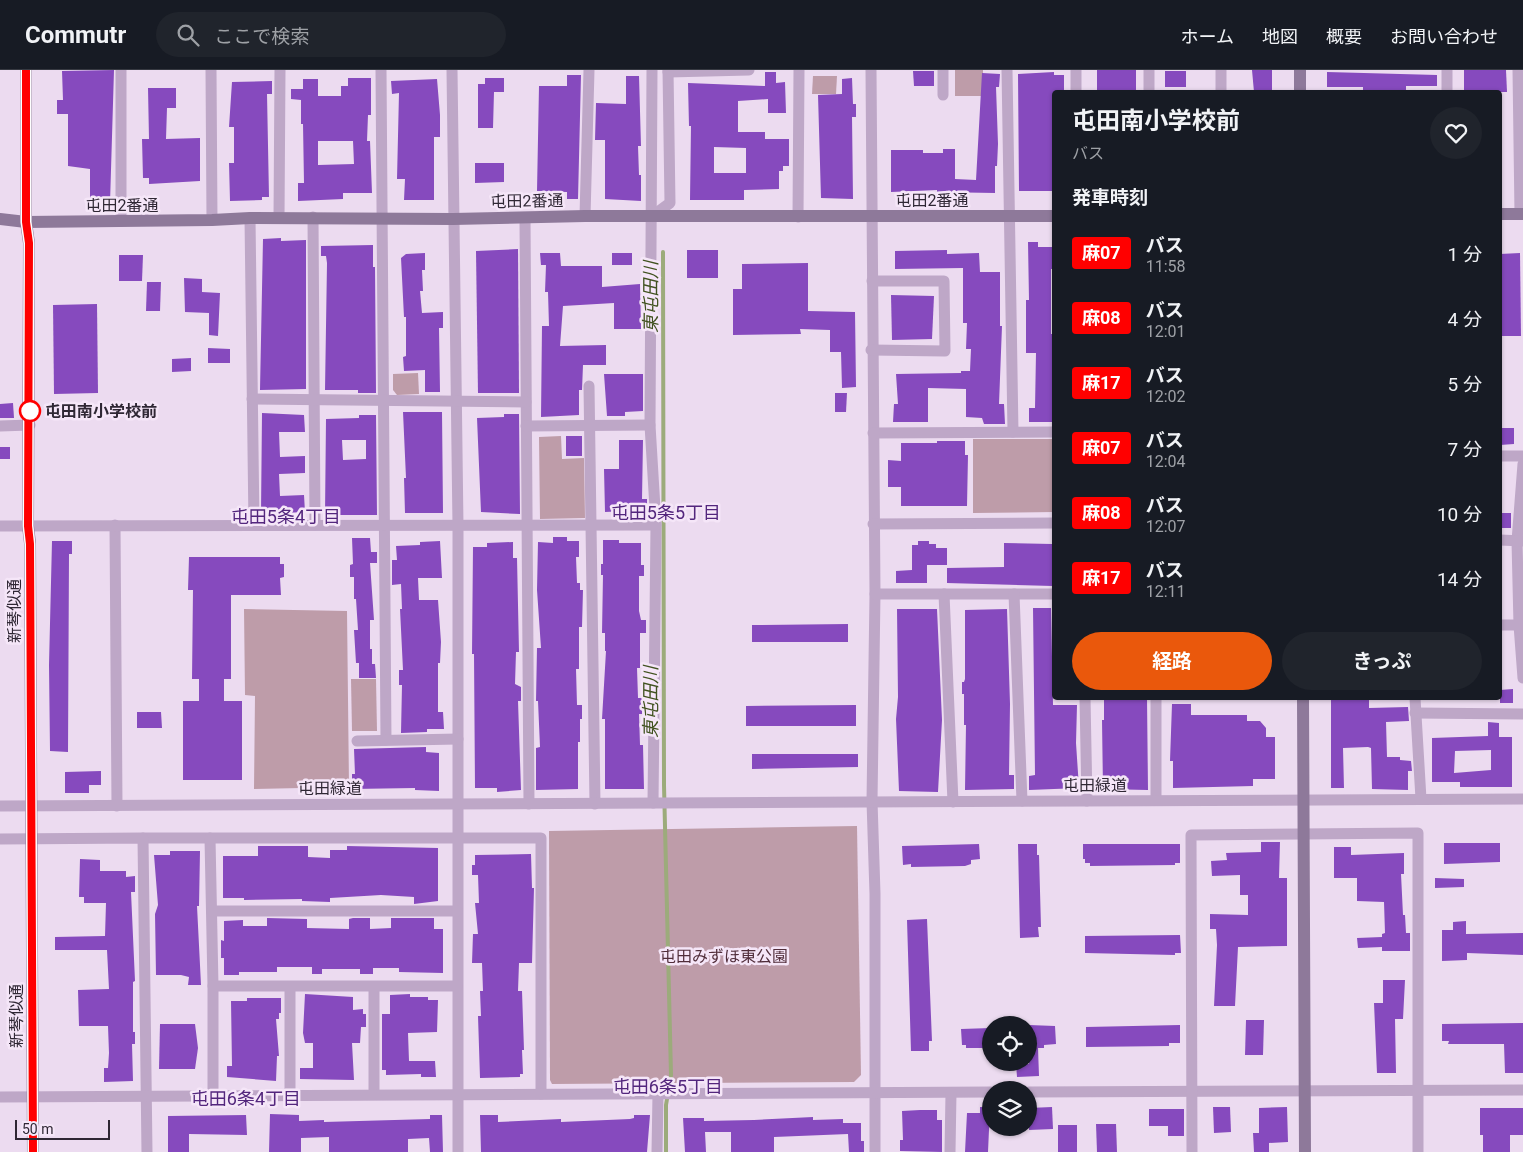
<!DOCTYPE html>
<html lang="ja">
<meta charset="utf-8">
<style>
:root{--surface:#171b24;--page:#20242c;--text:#f1f3f6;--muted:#9ea1a6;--line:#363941;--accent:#ea580c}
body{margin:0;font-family:Roboto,"Noto Sans JP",sans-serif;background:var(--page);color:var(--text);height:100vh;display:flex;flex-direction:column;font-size:19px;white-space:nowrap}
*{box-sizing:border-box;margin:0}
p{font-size:16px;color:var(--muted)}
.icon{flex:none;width:28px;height:28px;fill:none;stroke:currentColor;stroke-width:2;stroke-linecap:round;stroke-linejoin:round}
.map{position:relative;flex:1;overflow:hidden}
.panel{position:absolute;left:1052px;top:20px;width:450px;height:610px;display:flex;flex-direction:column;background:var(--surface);border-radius:5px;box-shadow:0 1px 4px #0004}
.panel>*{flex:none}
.badge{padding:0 10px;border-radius:4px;font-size:18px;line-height:32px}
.fabs{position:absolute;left:982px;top:946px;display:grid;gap:10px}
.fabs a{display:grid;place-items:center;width:55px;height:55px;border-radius:50%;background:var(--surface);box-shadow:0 1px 4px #0004;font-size:25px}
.scale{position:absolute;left:15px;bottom:12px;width:95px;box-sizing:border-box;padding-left:5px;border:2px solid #2f2734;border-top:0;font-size:14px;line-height:18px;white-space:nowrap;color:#2f2734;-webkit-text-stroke:4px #f5e6f8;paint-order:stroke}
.map>.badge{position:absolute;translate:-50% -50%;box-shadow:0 0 0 2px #fff}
h2{padding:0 20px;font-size:19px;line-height:45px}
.round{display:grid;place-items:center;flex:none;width:52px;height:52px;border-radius:26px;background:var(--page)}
.overview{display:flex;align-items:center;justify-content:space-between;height:85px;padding:0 20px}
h1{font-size:24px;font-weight:700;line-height:38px}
.primary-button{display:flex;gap:10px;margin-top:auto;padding:10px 20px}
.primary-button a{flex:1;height:58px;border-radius:30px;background:var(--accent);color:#fff;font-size:20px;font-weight:700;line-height:58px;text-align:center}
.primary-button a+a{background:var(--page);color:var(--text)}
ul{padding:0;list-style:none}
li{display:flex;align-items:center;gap:15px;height:65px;padding:0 20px}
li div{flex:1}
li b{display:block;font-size:19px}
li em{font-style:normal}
li .badge{min-width:55px;font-weight:700;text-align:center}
header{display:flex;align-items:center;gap:30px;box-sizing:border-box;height:70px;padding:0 25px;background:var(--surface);border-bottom:1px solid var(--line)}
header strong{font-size:24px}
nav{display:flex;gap:28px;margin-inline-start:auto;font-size:18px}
.search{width:350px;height:45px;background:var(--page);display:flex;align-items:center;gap:12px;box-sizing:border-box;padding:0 18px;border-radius:28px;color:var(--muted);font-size:19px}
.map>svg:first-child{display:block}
.green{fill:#be9ca9}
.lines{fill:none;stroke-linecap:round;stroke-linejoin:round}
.stream{stroke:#9cab7b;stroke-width:4}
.building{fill:#864abe;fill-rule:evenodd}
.street{stroke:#bea7c7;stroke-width:11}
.secondary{stroke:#8e799a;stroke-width:12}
.line-casing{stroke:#fff;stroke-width:11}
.line{stroke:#f00;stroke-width:8}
.stop-dot{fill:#fff;stroke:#f00;stroke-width:2.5}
.labels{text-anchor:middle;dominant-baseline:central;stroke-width:5;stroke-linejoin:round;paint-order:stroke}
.street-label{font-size:16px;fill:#2f2734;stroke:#f5e6f8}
.stop-label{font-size:16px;font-weight:bold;fill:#2f2734;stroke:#f5e6f8;text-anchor:start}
.park-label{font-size:16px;fill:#502d3a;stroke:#f5e6f8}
.water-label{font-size:18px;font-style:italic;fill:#415220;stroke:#f5e6f8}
.neighbourhood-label{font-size:18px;fill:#53267d;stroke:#f5e6f8}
</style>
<header>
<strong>Commutr</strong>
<div class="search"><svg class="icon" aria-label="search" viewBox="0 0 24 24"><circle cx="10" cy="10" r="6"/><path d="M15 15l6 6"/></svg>ここで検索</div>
<nav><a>ホーム</a><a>地図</a><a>概要</a><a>お問い合わせ</a></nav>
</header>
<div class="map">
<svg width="1523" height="1082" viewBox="0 0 1523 1082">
<rect width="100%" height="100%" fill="#ecdbf0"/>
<g class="green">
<rect x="955" y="0" width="28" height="26"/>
<path d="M813,6H837L836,24H812Z"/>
<path d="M418,303L419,324L397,325L393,320V304Z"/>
<path d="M561,366L562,389L584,388L585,448L540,449L539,367Z"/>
<path d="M973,369H1055V442L973,443Z"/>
<path d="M244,539L347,541L349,717L254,719L255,626L245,625Z"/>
<path d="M351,609H376L377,661H352Z"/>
<path d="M857,756L861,1005L854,1012L552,1014L550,1010L549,761Z"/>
</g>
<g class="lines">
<path class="stream" d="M663,182L664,715L671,1005L666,1035V1082"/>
</g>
<g class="building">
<path d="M114,0L110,133L90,132V99L68,96V44H57V30H63L62,1Z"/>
<path d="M1097,0H1136V20H1131V22H1097Z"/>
<path d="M1252,0H1272V22H1254Z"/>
<path d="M1464,0H1506L1507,22H1464Z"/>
<path d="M913,1H934V16H914Z"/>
<rect x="1165" y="1" width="21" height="16"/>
<path d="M765,2H776V13L785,12L786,43H768V29L738,31V62H765V69H789V96H783V101H779V119L744,120V130H690L691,56H689L688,13L765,16ZM714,77L746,78V103H714Z"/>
<path d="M1054,2V5H1064V22H1055V121H1019L1018,4Z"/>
<path d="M1327,2L1437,5V16H1406V22H1363V17H1327Z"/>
<path d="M982,3L1000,4L999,17H996L998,74L997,96H995V123L937,122V120L891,122V80H923V83H943V79H955V109L976,110Z"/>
<path d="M567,5H581L578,129H567V122L537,121L539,16H567Z"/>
<path d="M626,6H639L641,76H638L639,105H641V131L605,129V70H595L596,33L626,34Z"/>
<path d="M348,8H371V45H368L367,71H370L372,123H343V129L298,131V113H304L303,54H301V30L291,29V19H303V9H318V26H341V16H348ZM318,71H353L354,94L318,95Z"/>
<path d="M485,8H504V22H494L493,58H478V14H485Z"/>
<path d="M852,8L853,34H856V47H852L853,129L821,128L818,25L842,24V9Z"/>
<path d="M437,9L440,45V67H434V130H404L405,109H397L399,23L392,24L391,11Z"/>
<path d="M272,11V24H267L269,127H262V130L230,131L229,93H234V57H229L232,12Z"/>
<path d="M148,18H176V38H167L166,69L200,68V111L149,114V108H143L142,69H149Z"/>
<path d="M475,93H504V112L475,113Z"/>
<path d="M281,168V171L306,170V319L260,320L263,169Z"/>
<path d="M1028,172H1038V177H1055V199H1051V264H1055V352H1029V338H1035L1036,283H1026V230H1029Z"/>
<path d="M373,175V197H375L376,323H358V320H325L327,193L326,186H321V176Z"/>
<path d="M518,179L519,323H478L476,181Z"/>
<rect x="687" y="180" width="31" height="28"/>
<path d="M947,180V184L979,183L980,202H1000V256H1002L999,334H1004L1005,354H984L982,348L966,347V319L928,318V352H893L894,334H898L896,304L961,303V301H970L971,279H966L967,253H963V198L895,199V181Z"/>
<path d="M425,183V200H422L423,221H420L422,243L443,242V258H439L440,322H425V300L404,301L403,287L406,286V247H404L401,188L406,184Z"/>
<path d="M540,183H560L561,196H602V217L640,214L641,259H614V233L563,236L560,276L606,275V295H583L582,320H579V345L541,347L542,256H549L548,222H545L546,195H541Z"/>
<rect x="612" y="183" width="20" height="12"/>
<path d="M1520,183L1521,266H1500V184Z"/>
<path d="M119,185H143L142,211H119Z"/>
<path d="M808,193V241L855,242L856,317L842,318L841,282H830V260L800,259L801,264L733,265V219H742V194Z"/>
<path d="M184,208L202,209V222L220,223L218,266L209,265V243L185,242Z"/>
<path d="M147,212H161L160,241H146Z"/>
<path d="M891,225L934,226L932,269L892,270Z"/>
<path d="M97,234L98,323L54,324L53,235Z"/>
<path d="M208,278L230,279V293H208Z"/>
<path d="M191,288V301L172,302V289Z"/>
<path d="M604,304H643V341L625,342V346H607Z"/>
<path d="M835,323H847L846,342H835Z"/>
<path d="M13,333L14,348H0V334Z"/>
<path d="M403,342H442L443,443H405L404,408H406Z"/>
<path d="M262,343L304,345L305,362H279L280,387L305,386V403L279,404L280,426L304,425L305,442L261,444Z"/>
<path d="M504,344H519L520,444L481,442L477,348L504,347Z"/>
<path d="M359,345H376L377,445H325L326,349L359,348ZM342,370H366V389L343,390Z"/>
<path d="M1500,358H1514V374L1500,375Z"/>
<rect x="566" y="366" width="16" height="20"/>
<path d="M619,370H643L642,429H647V440L605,442L604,399H619Z"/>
<path d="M937,371H965V385H968L967,436H901V417H888V390L901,391V373H937Z"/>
<rect x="0" y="377" width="10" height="12"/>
<rect x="1500" y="443" width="11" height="15"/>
<path d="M553,467H567V471H579V487H576L577,513H580V520H583L582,557H579V599H576L577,635H582V649H580V672H578V719L536,720V678L540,677L538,631H536L537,578H541L537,520L538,472L553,473Z"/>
<path d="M352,468H370L371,482H377V493H370L374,550H370V579H372V594H375L376,608H359V593H356L354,560H358L356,529H354V507H350V495L353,494Z"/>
<path d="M603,470H619V473H641V495H644V506H639V541L641,550H646V563H640V598H637L638,628H642V644H639L640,675H643L644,719H605V649H602L606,581H605V563H602L603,505H601V494H603Z"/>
<path d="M52,471H72V484H69L68,682L50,681L49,595Z"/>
<path d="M440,471L442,508H418L419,530H438L441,572L440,593H438V642H443L444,659H427V662L401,663L402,615H399V600H403L400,539H402L401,514L392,515V490H397L396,476L420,475V472Z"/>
<path d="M918,471H929V474H936V478H947V495H927V513H896V501L912,500V475H918Z"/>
<path d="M513,472V488H517L519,582H516L515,614L521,617V631H518L521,720L497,722V718H475L474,584H472L473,477H487V473Z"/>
<path d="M1004,473L1052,474L1053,516L947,513V498L1004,497Z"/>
<path d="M189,487H280V494H284V507L280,508L281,525H231V609H224V631H242V710H183V631H199V609H192L193,520H188Z"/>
<path d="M1033,538H1051L1053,635H1077L1076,673L1079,718L1029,720V706L1035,705Z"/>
<path d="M897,539H937L942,650L938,722L899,721L896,649L898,627Z"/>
<path d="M1007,539L1010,634L1009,705H1014V719L965,720L966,655H964V624H962V612H964L965,609V540Z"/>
<path d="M848,554V572H752V555Z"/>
<path d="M1513,619V633H1500V620Z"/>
<path d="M1104,628H1147L1148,720L1103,719L1102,650H1104Z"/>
<path d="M1331,628H1369V638L1408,637L1409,651L1386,652L1387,687H1400V690L1411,691L1412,701H1408V720L1372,719L1371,678L1368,677L1343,678L1344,718H1331Z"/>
<path d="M1172,634H1191V645H1247V651H1260L1266,658V667H1275V709H1253V716L1173,718V691H1170Z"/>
<path d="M856,635V656H746V636Z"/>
<path d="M137,642H161L162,658H137Z"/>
<path d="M1488,652L1499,653V667H1512V717H1460V712H1432V668L1488,666ZM1491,680V700L1454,703L1455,681Z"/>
<path d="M426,677V682L439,683V721L415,720V718L352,719V704H355L354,679Z"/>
<path d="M752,684H858V697L752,699Z"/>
<path d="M101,701V715H89V723H65V702Z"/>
<path d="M1261,772H1280L1279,808H1287V876L1238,877L1235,936H1214L1217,875L1216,859H1210V844L1248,845V825H1240V805L1212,806L1211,791L1227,790L1226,783L1261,782Z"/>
<path d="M1444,773H1500V792L1444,794Z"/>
<path d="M979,774L980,789L971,790V794L965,796L911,797V794L903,795L902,776Z"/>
<path d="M1018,774H1037V785H1039L1041,857H1038L1039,867L1020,868Z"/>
<path d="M1083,774H1180V793H1175V795L1090,796V793H1085V789H1083Z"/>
<path d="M258,776H308V787L330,788V780H347V776L438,778V831L414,834V827L381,825L330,828V832L302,831V829L244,830V828H223V786H258Z"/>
<path d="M1334,777H1351V785L1404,783V804H1401L1403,845H1405L1406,863H1410V881H1382V877L1358,878L1357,868L1382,867V864L1385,863L1384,832L1357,831V808H1334Z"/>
<path d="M170,781H200L199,836H197L201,915H188L189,907L181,905H156L155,844L158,835L154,785H170Z"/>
<path d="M531,784L532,818H534L532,893H519L518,921H522L524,980H522L523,1004H520V1007L480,1008L478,946H481L480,921H483L482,893H472L473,864H478L475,833H479L478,805H472V795H475V785Z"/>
<path d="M80,789L100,790V801H126V807L135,806V822H131L135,911L133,912V962H135V974H132L133,1011L104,1012V998H108L109,983L108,956H79L78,920L109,919L107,880H55V867L105,866L106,833H84V827H79Z"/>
<path d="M1435,808L1464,809V817L1435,818Z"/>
<path d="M267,848L307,849V858L349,859V849L353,848H370V859L391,858V848H434V859H443V903L399,902V898H373V904H360V899H322V904H312V897H277V902H239V905H224V888H221V870L224,871V851L243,850V856H267Z"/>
<path d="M927,849L932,971H929V981H911L907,850Z"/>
<path d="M1466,851V864L1523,863V885L1467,883V890L1442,891V860H1453V852Z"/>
<path d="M1180,865L1181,883H1175V885L1085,883V866Z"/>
<path d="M1383,910H1405L1403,949H1395L1396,1003H1377L1374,933H1383Z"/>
<path d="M305,924L353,927V940L363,939V944H366V957H361L360,973H352L354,1010L300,1009V998H313V973H305L303,963Z"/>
<path d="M410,924V927H428V930H438L437,962L408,963L409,991H435L436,1007H421V1004L386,1005V1000H382V944H390V925Z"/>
<path d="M247,928H281V943H279V949H276L279,986H277L276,1011L227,1007V996H232L231,931H247Z"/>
<path d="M1246,950H1264L1263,985H1245Z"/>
<path d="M1523,953V1003H1505L1504,974H1448L1449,971H1442V954Z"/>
<path d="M160,954H195L198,978L195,999H159Z"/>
<path d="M1029,955L1055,956L1056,974L1044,975V978H1038L1039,1006L1017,1007L1016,994H1029Z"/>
<path d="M1180,955V973H1169V976L1086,977V957Z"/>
<path d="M991,958V975H986V978H966V975H962L961,959Z"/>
<path d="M980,1037H990L988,1082H965L967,1043H980Z"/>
<path d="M1052,1037L1053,1059L1029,1060V1038Z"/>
<path d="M1213,1037H1230L1231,1062L1214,1063Z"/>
<path d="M1287,1037L1288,1072L1269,1073V1082H1254L1253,1063H1259V1038Z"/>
<path d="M1480,1038H1523V1065H1510V1082H1483V1065H1480Z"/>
<path d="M1149,1039H1184V1066H1168V1056H1149Z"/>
<path d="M920,1040H937V1050H942V1082L900,1081V1070H903L902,1041Z"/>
<path d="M270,1044L299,1045V1051L324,1050V1052L430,1049V1045H442L443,1082H430L429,1068L408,1069V1082H329V1067L301,1068V1082H269Z"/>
<path d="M246,1045L247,1065L189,1064V1082H168V1046Z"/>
<path d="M480,1045H498V1052L561,1049V1052L630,1049L634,1048V1045H650L647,1082H481Z"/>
<path d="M813,1047V1050L843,1049V1053H861V1071H864V1082H849L848,1064L774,1067V1082H731V1062H705L706,1082H685L683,1048H704V1051L754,1050Z"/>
<path d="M1096,1054H1116L1117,1082H1097Z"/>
<rect x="1058" y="1055" width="19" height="27"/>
</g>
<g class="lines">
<g class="street">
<path d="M121,0V151"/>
<path d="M211,0L212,150"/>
<path d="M381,0L386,670"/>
<path d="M452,0L458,456V1082"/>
<path d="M652,0L650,355L656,455L653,733"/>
<path d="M871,0L875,524L872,731L875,824V1082"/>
<path d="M1007,0L1013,362"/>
<path d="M1076,0V22"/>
<path d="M1221,0V22"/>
<path d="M1447,0V22"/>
<path d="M1518,0L1520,144"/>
<path d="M668,2L749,0"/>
<path d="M1149,22V0"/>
<path d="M943,25V0"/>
<path d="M585,146L589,0"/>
<path d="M313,147L315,455"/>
<path d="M651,147L670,133L668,0"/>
<path d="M798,147L799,0"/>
<path d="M250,148L254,455"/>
<path d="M279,148L280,0"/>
<path d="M525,148L529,734"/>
<path d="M871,280L945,281L944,211H872"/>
<path d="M589,316L595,734"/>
<path d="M252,329L526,332"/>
<path d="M0,356L30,355"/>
<path d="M526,356L650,355"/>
<path d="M873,363L1055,362"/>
<path d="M1500,386H1523"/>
<path d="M1523,394L1517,471L1519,555L1523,608"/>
<path d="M873,454L1055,453"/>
<path d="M115,455L117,736"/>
<path d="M0,456L656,455"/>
<path d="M1500,470L1523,471"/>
<path d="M875,524H1055"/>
<path d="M944,524L953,732"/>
<path d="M1014,524L1022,731"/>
<path d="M1500,555H1523"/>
<path d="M1085,628L1087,731"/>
<path d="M1415,628L1421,729"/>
<path d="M1415,643L1523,644"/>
<path d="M357,671L458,669"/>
<path d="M1156,730V628"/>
<path d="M0,736L1523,729"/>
<path d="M143,768H541V1024"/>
<path d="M210,768L213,916"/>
<path d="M0,769L143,768L147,1082"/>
<path d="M212,841H457"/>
<path d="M1029,1022L1523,1020"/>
<path d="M374,1024V917"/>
<path d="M290,1025V917"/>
<path d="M213,1026V916H457"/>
<path d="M0,1027L991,1022"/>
<path d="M657,1082L658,1024"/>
<path d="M950,1082L951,1023"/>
<path d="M1192,1082L1191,765L1418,763V1082"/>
</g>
<g class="secondary">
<path d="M26,0V152L29,173L28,456L30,473L33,1082"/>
<path d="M1300,0V22"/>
<path d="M1500,144H1523"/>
<path d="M0,149L26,152L212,150L250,148L453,149L585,146H1055"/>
<path d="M1303,628L1305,1082"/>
</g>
</g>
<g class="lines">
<g class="line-casing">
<path id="line" d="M26,0V152L29,173L28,456L30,474L33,1082"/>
</g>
<use href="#line" class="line"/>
</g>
<circle class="stop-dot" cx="30" cy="341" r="10"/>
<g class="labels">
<g class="street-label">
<text x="932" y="130">屯田2番通</text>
<text transform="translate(527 131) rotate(-1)">屯田2番通</text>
<text x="122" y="135">屯田2番通</text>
<text transform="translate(14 541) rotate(-90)">新琴似通</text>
<text x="1095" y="715">屯田緑道</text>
<text x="330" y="718">屯田緑道</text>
<text transform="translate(16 946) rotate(-90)">新琴似通</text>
</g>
<g class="stop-label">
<text x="45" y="341">屯田南小学校前</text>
</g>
<g class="park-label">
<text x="724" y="886">屯田みずほ東公園</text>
</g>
<g class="water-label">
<text transform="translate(650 227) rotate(-90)">東屯田川</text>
<text transform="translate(650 632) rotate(-90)">東屯田川</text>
</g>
<g class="neighbourhood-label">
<text x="666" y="442">屯田5条5丁目</text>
<text x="286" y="446">屯田5条4丁目</text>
<text x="668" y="1016">屯田6条5丁目</text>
<text x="246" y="1028">屯田6条4丁目</text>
</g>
</g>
</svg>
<div class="fabs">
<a><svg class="icon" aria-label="locate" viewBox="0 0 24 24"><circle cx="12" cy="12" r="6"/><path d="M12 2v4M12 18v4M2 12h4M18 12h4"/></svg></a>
<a><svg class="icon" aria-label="layers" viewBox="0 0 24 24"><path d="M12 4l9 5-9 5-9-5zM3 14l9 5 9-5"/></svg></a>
</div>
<div class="scale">50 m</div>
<section class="panel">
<div class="overview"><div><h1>屯田南小学校前</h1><p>バス</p></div><a class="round"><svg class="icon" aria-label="heart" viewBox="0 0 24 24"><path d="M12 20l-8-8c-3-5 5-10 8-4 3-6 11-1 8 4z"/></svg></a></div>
<h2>発車時刻</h2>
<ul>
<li><span class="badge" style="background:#f00;color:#fff">麻07</span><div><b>バス</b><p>11:58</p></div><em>1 分</em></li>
<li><span class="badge" style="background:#f00;color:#fff">麻08</span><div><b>バス</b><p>12:01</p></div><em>4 分</em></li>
<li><span class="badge" style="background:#f00;color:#fff">麻17</span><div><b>バス</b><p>12:02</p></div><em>5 分</em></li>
<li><span class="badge" style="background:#f00;color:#fff">麻07</span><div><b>バス</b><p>12:04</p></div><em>7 分</em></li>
<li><span class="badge" style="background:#f00;color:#fff">麻08</span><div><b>バス</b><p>12:07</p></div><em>10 分</em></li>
<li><span class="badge" style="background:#f00;color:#fff">麻17</span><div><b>バス</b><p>12:11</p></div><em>14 分</em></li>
</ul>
<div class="primary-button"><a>経路</a><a>きっぷ</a></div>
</section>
</div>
